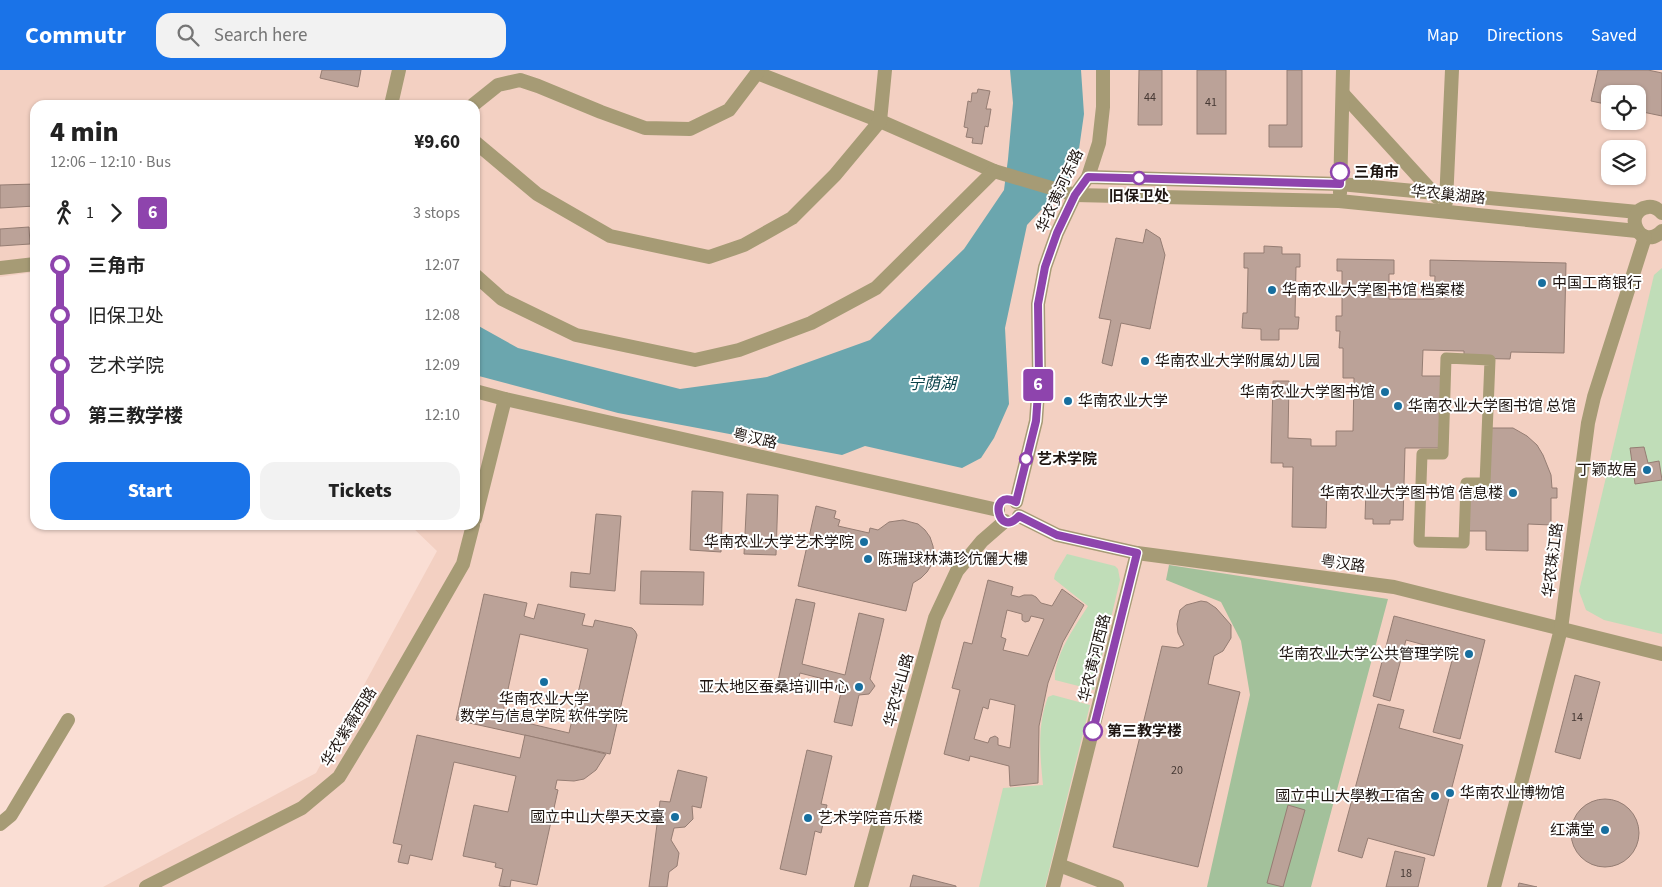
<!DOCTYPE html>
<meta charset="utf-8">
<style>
:root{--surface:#fff;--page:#f2f2f2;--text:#222;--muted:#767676;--accent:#1a73e8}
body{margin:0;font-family:"Source Sans 3","Noto Sans SC",sans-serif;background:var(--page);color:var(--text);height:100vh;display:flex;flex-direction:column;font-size:19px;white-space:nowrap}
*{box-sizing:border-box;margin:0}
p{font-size:16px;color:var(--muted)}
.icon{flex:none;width:28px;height:28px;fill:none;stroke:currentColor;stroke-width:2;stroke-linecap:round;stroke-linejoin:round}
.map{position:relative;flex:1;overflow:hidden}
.side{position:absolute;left:30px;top:30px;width:450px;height:430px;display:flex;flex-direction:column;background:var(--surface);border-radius:15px;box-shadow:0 1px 4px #0004}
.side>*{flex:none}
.badge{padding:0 10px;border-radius:4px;font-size:18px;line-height:32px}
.tools{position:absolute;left:1601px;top:15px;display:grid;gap:10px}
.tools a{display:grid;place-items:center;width:45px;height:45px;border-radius:10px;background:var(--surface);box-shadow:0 1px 4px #0004;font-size:25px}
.map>.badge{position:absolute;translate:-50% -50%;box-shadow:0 0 0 2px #fff}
.legs{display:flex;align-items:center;gap:8px;height:55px;padding:0 20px;font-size:16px}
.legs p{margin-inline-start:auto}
.overview{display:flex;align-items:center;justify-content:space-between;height:85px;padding:0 20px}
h1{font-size:28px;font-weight:800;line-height:38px}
.button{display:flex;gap:10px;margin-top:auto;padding:10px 20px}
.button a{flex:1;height:58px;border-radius:15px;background:var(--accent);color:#fff;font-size:20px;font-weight:800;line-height:58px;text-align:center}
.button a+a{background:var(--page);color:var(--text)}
ul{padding:0 20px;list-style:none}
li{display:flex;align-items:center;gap:18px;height:50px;font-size:19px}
li i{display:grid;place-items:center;width:8px;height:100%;margin:0 6px;background:currentColor}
li i::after{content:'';width:12px;height:12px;margin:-6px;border:4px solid;border-radius:50%;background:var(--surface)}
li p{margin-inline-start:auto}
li:first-child i{background:linear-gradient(#0000 50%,currentColor 0)}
li:last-child i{background:linear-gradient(currentColor 50%,#0000 0)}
header{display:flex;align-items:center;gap:30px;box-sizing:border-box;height:70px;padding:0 25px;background:var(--accent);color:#fff}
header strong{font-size:24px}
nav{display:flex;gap:28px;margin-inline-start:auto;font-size:18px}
.search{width:350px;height:45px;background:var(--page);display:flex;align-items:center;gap:12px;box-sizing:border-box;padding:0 18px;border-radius:15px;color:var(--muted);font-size:19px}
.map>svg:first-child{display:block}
.built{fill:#f3d0c2;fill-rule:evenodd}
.green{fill:#c0ddb8}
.forest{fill:#a3c19b}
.water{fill:#6ba6ae}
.building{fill:#bba298;stroke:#957d73;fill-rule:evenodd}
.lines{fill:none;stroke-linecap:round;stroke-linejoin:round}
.pedestrian{stroke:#a69b75;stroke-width:11}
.minor{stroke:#a69b75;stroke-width:14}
.line-1-casing{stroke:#fff;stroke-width:11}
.line-1{stroke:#8e44ad;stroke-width:8}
.stop-1-dot{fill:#fff;stroke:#8e44ad;stroke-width:2.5}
.poi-dot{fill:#176f9f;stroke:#fff;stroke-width:2}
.labels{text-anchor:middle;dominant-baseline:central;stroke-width:4;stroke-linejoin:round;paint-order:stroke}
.number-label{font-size:12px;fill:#463934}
.stop-label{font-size:15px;font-weight:bold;fill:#1f1612;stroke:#fff;text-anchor:start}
.street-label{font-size:15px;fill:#1f1612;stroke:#fff}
.poi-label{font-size:15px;fill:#1f1612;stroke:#fff;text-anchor:end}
.water-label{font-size:16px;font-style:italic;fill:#084148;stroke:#fff}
</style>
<header>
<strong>Commutr</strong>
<div class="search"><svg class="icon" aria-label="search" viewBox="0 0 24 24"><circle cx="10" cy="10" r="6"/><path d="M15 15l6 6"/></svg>Search here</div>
<nav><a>Map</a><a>Directions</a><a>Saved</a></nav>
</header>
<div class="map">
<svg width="1662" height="817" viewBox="0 0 1662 817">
<rect width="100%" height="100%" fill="#faded4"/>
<path class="built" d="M0,0H1662V817H103L316,703L437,481L410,455H475V35H35V202L0,207ZM1610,24H1638V51H1610ZM1610,79H1638V106H1610Z"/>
<g class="green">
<path d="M1662,198V564L1604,550L1586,540L1579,521L1654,205Z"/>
<path d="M1067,484L1115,496L1118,499L1120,510L1094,620L1055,610C1053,587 1076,555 1088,536L1054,509L1055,504Z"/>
<path d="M1053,625L1090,635L1045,817H979L1003,718L1043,715C1040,686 1037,655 1048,627Z"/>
</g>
<path class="forest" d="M1169,495L1388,529L1311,817H1207L1250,625L1241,571L1221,532L1166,510Z"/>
<path class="water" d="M1010,0H1081L1084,44L1077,93L1069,110L1027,155L1005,258L1009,334L994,368L981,388L962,398L865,376L842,385L618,343L475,305V254L518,278L680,319L767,307L870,270L964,179L1004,120L1008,89L1013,33Z"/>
<g class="building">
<path d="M322,0H361L358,17L320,8Z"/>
<path d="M1139,0H1162V55H1138Z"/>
<rect x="1197" y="0" width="29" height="64"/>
<path d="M1287,0H1302V77H1269V55H1287Z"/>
<path d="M1598,0H1648L1662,3V46L1638,41V24H1610V35L1591,31Z"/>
<path d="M978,19L990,21L986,39H991L988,57L985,56L982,74L972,73L973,68L966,67L968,58L964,57L968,31L971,32L972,23H977Z"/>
<path d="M35,114V136L0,138V115Z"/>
<path d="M35,140V172H33L31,141Z"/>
<path d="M29,157L30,174L0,176V159Z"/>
<path d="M1146,159L1160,168L1165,185L1150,259L1121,253L1112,296L1102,293L1111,250L1099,248L1116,168L1143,173Z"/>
<path d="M1264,176L1282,177V184H1300V197H1296L1295,247H1299L1298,259H1279V270H1261V259L1242,258L1243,243H1247L1248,198H1244V183H1264Z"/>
<path d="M1337,189L1394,190V204H1389V229H1434L1435,206H1430V190L1566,193L1564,283L1511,282L1510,289L1464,288V281L1423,280L1422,306H1443L1441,378H1405L1403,450H1390V454H1373V449H1365L1366,419L1327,418L1326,458L1292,457L1293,397H1283V393H1271L1273,311H1289L1288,368L1311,369V376H1336V361H1353L1354,308H1343V278H1339L1340,261H1336V246H1342V201H1337Z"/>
<path d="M1488,358H1513L1527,366L1537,375L1543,385L1551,405L1552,418H1557V428H1551V455L1528,454V481L1486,480V461H1469L1470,417L1487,418Z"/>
<path d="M1644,377L1648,393L1659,391L1662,410L1635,414L1630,378Z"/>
<path d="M692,421L723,422L721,482L690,480Z"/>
<path d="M747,424L778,425L776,485L744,484Z"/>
<path d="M816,436L836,441L834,448L840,450L838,456L869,463L870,458L878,460L889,452L903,450L918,454L925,460L930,467L933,476L934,485L932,494L927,502L921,508L913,513L906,541L798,516Z"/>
<path d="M596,444L621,446L615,521L570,517L571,502L590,504Z"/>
<path d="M641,501L704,502L703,535L640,534Z"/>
<path d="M988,510L1013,517L1011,525L1019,527L1024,525H1032L1036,527L1041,533L1052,536L1062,519L1084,535L1063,572L1048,613L1039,656L1038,713L1010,716L1009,696L970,686L969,691L944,684L960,620L952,618L964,572L972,574ZM1007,540L1022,544V550L1025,552L1029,551L1031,546L1044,549L1028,586L1003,580L1006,569L1001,567ZM990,629L1015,635L1010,678L998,675V668L995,666L990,668L988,673L974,669L983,637L988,639Z"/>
<path d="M484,524L527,533L524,546L534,549L538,534L585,544L582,555L593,557L595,550L632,558L635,561L637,565L610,684L456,650ZM520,564L588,579L569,663L502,647Z"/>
<path d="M796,529L815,533L802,594L845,605L859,543L884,549L870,609L875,616L869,624L859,625L852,656L834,652L843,614L800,603L797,615L778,611Z"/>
<path d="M1201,531L1207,532L1216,538L1231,555V568L1223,581L1214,586L1208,614L1240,622L1198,797L1113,777L1162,576L1178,578L1184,575L1178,563L1177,554L1180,540L1186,535Z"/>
<path d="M1394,546L1485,570L1460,669L1433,662L1454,583L1406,570L1390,631L1373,626Z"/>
<path d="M1575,605L1600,612L1580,689L1555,682Z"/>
<path d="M1378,634L1404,640L1399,658L1463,675L1434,786L1368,768L1362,788L1338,781Z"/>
<path d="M417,665L520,688L525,665L606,684L596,700L584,709L574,711L557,710L555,719L558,720L537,815L511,810L510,817L499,816L503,799L495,797L496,793L463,786L474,735L508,742L516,706L454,692L432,790L410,785L408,794L398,792L402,775L393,773Z"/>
<path d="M807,680L832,686L821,734L827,735L821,763L815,761L806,805L780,799Z"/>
<path d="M678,700L707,707L701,738L692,736L693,749L685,757L674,758L671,770L679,783L677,796L669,802L667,817H649L660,731L670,732Z"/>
<circle cx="1605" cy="763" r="34"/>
<path d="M1288,735L1305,740L1283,817L1267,813Z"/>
<path d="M1395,781L1425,788L1418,817H1386Z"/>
<path d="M913,805L956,816V817H910Z"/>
<path d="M1519,813L1537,817H1518Z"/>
</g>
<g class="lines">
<path class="pedestrian" d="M1446,288L1490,290L1485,413H1466L1464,473L1419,472L1422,384H1443Z"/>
<g class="minor">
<path d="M757,3L880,51L994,101L1075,125L1339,131L1637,161"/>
<path d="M1343,24L1437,127"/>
<path d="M391,35L399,0"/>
<path d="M473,35L498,15L520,10L538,16L601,42L645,58L690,59L729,40L757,3L758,0"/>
<path d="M475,72L537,124L610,166L709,187L744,175L792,148L835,105L880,51L885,0"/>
<path d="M1088,107L1340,114L1638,142"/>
<path d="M1340,123L1343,0"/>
<path d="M1446,132L1452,0"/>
<path d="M1662,143C1658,139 1654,136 1648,137C1621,141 1640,183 1662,161"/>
<path d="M0,198L35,194"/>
<path d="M475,205L502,229L576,265L695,290L739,280L811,253L876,218L994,101"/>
<path d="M475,321L505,329L998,440"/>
<path d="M1016,432L1036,351L1039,309L1038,234L1045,197L1057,163L1075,125L1088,107L1099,73L1103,37V0"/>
<path d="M1019,446L1057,465L1137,483L1394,517L1662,584"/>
<path d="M475,449L505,329"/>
<path d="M0,754L11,745L68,650"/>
<path d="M1059,795L1117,817"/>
<path d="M146,817L302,738L339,707L371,654L463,494L473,455"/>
<path d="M861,817L935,548L957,501L982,471L1005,451"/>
<path d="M1053,817L1137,483"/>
<path d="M1494,817L1561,559L1588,353L1594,327L1645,167"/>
</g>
</g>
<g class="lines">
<g class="line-1-casing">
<path id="line-1" d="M1093,661L1137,483L1057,465L1019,446C997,470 988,417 1016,432L1036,351L1039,309L1038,234L1045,197L1057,163L1075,125L1088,107L1340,114V102"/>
</g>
<use href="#line-1" class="line-1"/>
</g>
<g class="stop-1-dot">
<circle cx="1340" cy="102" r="9"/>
<circle cx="1139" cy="108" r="6"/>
<circle cx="1026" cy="389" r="6"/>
<circle cx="1093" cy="661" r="9"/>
</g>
<g class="poi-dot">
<circle cx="1542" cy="213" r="5"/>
<circle cx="1272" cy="220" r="5"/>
<circle cx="1145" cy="291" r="5"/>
<circle cx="1385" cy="322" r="5"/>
<circle cx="1068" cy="331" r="5"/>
<circle cx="1398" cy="336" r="5"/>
<circle cx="1647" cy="400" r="5"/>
<circle cx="1513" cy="423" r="5"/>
<circle cx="864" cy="472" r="5"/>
<circle cx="868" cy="489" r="5"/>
<circle cx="1469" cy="584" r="5"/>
<circle cx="544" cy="612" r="5"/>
<circle cx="859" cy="617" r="5"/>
<circle cx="1450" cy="723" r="5"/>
<circle cx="1435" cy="726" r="5"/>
<circle cx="675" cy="747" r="5"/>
<circle cx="808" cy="748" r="5"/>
<circle cx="1605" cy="760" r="5"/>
</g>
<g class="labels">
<g class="number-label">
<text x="1150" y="27">44</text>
<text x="1211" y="32">41</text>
<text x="1577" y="647">14</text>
<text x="1177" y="700">20</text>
<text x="1406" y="803">18</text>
</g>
<g class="stop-label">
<text x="1354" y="102">三角市</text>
<text x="1139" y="126" text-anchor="middle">旧保卫处</text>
<text x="1037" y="389">艺术学院</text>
<text x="1107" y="661">第三教学楼</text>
</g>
<g class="street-label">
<text transform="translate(1060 121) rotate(-65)">华农黄河东路</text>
<text transform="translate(1448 125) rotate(6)">华农巢湖路</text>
<text transform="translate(755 369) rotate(13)">粤汉路</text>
<text transform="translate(1553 490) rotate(-83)">华农珠江路</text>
<text transform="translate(1343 494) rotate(8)">粤汉路</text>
<text transform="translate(1095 588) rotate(-76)">华农黄河西路</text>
<text transform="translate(899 620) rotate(-75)">华农华山路</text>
<text transform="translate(349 657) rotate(-58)">华农紫薇西路</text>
</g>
<g class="poi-label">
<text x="1552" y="213" text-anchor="start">中国工商银行</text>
<text x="1282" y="220" text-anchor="start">华南农业大学图书馆 档案楼</text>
<text x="1155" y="291" text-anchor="start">华南农业大学附属幼儿园</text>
<text x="1375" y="322">华南农业大学图书馆</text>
<text x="1078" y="331" text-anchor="start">华南农业大学</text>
<text x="1408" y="336" text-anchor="start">华南农业大学图书馆 总馆</text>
<text x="1637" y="400">丁颖故居</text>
<text x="1503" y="423">华南农业大学图书馆 信息楼</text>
<text x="854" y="472">华南农业大学艺术学院</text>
<text x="878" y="489" text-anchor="start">陈瑞球林满珍伉儷大樓</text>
<text x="1459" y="584">华南农业大学公共管理学院</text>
<text x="849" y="617">亚太地区蚕桑培训中心</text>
<text x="544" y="629" text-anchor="middle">华南农业大学<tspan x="544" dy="17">数学与信息学院 软件学院</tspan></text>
<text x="1460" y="723" text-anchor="start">华南农业博物馆</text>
<text x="1425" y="726">國立中山大學教工宿舍</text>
<text x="665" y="747">國立中山大學天文臺</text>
<text x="818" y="748" text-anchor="start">艺术学院音乐楼</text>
<text x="1595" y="760">红满堂</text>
</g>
<g class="water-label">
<text x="932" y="314">宁荫湖</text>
</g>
</g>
</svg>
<div class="tools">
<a><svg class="icon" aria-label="locate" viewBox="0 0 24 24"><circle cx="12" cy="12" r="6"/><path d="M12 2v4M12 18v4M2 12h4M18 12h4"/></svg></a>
<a><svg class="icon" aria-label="layers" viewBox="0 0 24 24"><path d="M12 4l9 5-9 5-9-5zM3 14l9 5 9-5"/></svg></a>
</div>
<b class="badge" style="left:1038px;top:315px;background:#8e44ad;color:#fff">6</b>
<section class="side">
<div class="overview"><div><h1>4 min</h1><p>12:06 – 12:10 · Bus</p></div><b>¥9.60</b></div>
<div class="legs"><svg class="icon" aria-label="walk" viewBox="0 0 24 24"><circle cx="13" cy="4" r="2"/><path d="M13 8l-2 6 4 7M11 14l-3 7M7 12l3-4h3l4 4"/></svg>1<svg class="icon" aria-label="forward" viewBox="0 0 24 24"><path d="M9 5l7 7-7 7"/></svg><b class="badge" style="background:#8e44ad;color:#fff">6</b><p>3 stops</p></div>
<ul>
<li><i style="color:#8e44ad"></i><b>三角市</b><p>12:07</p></li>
<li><i style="color:#8e44ad"></i><span>旧保卫处</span><p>12:08</p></li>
<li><i style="color:#8e44ad"></i><span>艺术学院</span><p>12:09</p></li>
<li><i style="color:#8e44ad"></i><b>第三教学楼</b><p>12:10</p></li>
</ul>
<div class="button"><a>Start</a><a>Tickets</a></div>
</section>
</div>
